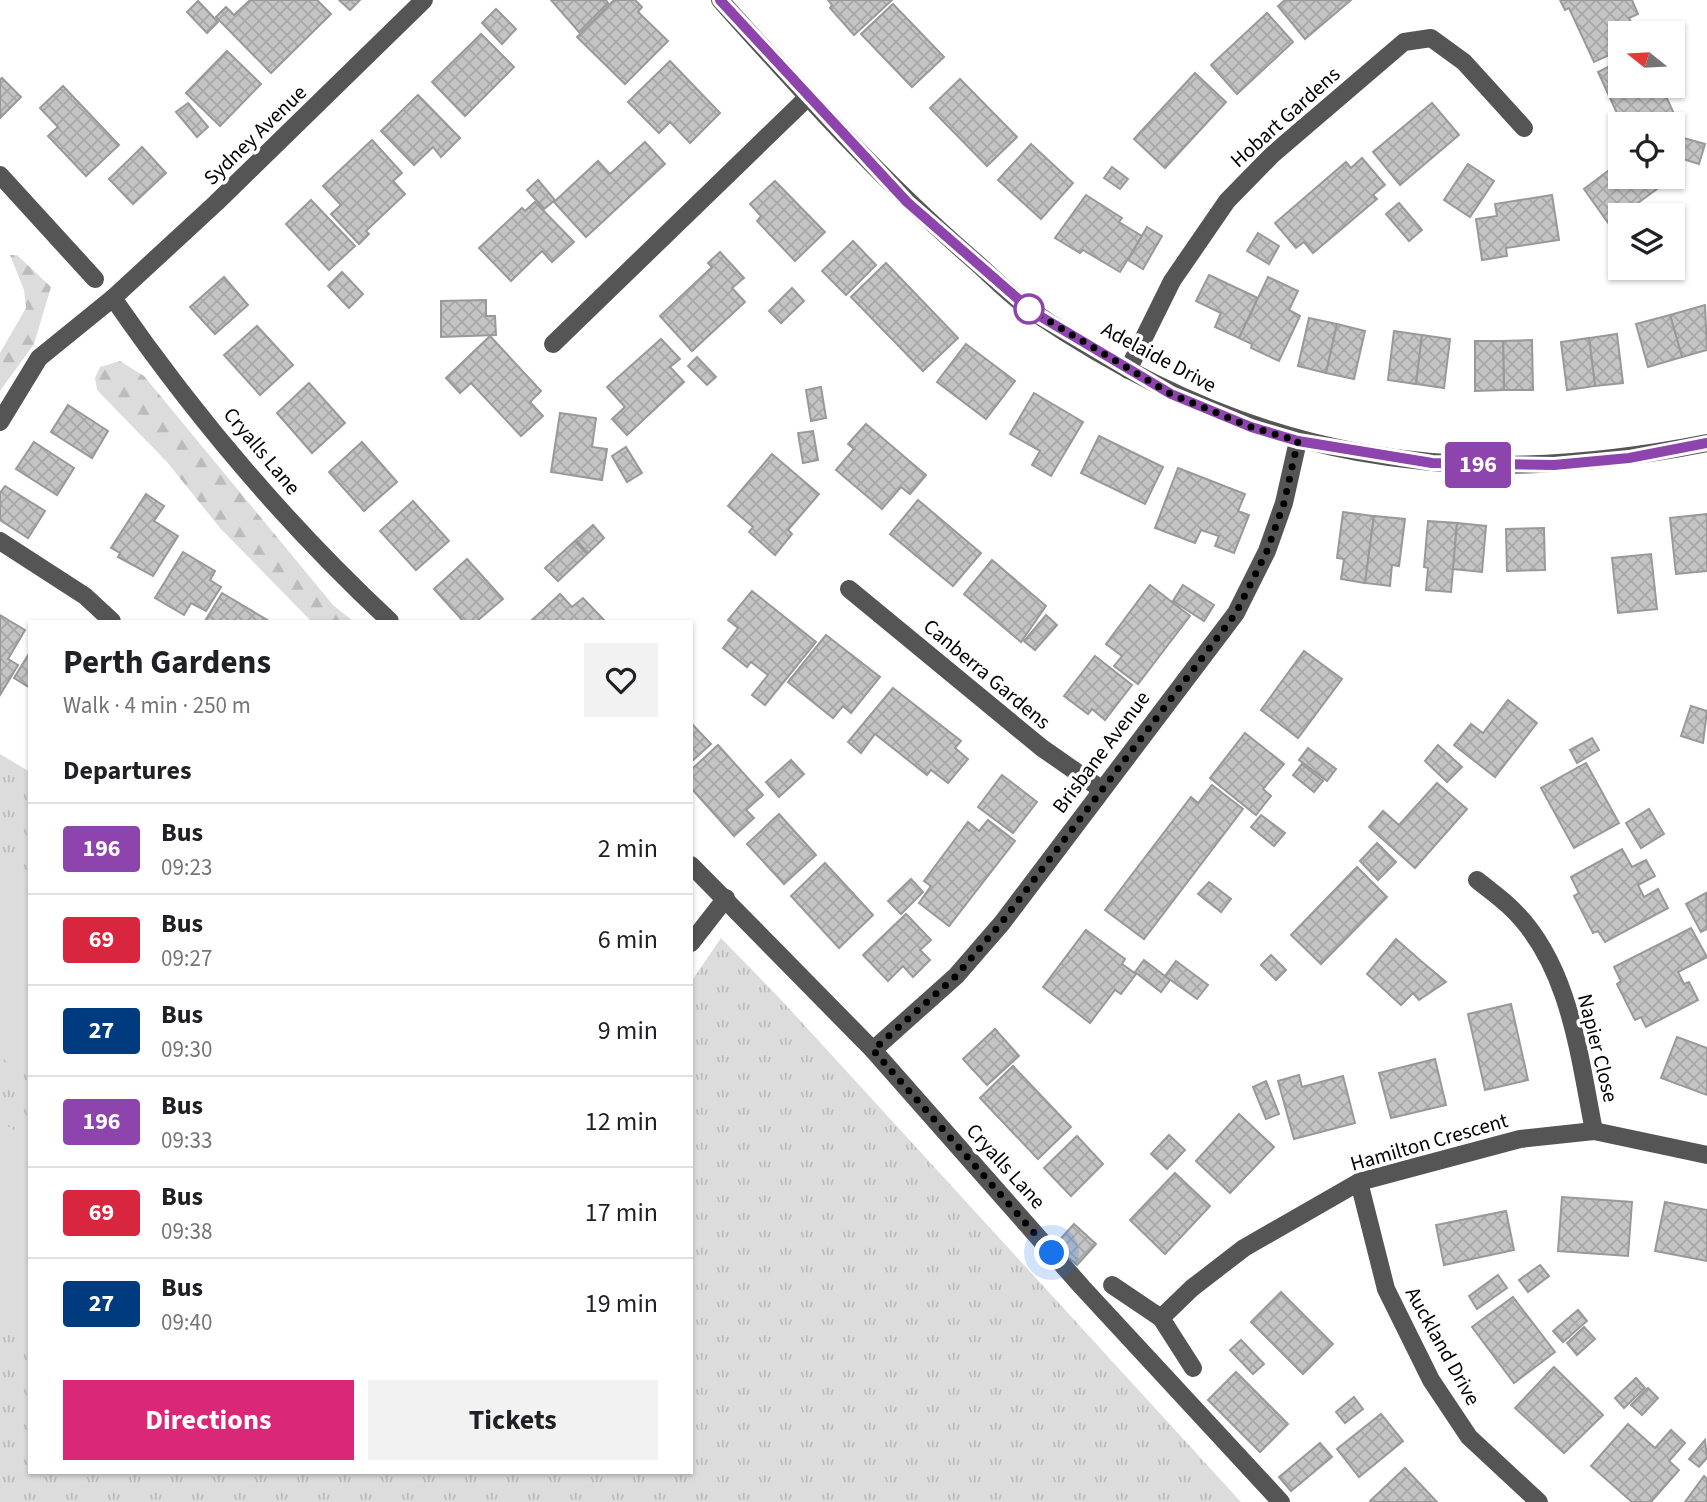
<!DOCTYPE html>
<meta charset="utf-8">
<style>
:root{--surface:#fff;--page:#f2f2f2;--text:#202124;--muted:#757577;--line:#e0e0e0;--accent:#db2777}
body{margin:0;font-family:"Source Sans 3",sans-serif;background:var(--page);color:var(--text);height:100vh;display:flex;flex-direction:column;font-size:26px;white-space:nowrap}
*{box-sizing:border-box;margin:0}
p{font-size:23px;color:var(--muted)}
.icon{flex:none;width:38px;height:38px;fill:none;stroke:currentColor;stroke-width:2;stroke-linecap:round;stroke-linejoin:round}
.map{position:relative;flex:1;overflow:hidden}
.sheet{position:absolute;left:28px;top:620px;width:665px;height:854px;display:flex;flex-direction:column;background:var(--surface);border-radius:0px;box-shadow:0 2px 5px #0004}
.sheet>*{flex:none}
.badge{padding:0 14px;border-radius:5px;font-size:24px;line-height:46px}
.needle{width:46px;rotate:288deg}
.buttons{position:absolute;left:1608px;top:21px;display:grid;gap:14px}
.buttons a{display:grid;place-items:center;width:77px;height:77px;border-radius:0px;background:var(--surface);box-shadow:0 2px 5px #0004;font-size:35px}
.you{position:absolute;width:35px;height:35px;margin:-18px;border:5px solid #fff;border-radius:50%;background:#1a73e8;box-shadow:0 0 0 10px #1a73e833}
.map>.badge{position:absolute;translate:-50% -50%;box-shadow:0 0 0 4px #fff}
h2{padding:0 35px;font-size:26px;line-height:63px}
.round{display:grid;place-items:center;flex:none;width:74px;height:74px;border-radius:0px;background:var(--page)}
.summary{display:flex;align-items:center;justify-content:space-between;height:119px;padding:0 35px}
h1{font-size:33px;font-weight:700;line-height:52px}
.cta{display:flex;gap:14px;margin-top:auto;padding:14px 35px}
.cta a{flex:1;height:80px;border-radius:0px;background:var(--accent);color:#fff;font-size:28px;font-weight:700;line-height:80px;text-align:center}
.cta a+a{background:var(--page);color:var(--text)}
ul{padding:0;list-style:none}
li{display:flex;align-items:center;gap:21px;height:91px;padding:0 35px;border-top:2px solid var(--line)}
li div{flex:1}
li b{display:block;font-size:26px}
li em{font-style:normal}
li .badge{min-width:77px;font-weight:700;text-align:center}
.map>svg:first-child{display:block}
.grass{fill:url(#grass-tufts)}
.forest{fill:url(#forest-firs)}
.garden{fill:#dcdcdc}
.building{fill:url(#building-cross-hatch);stroke:#999;stroke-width:2}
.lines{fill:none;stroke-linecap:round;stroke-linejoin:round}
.minor{stroke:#555;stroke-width:18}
.line-casing{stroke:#fff;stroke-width:16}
.line{stroke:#8e44ad;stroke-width:10}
.walk{stroke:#000;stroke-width:7;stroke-dasharray:0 12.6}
.stop-dot{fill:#fff;stroke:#8e44ad;stroke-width:3.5}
.labels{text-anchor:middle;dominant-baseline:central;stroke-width:7;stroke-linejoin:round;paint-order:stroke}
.street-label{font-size:21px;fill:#000;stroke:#fff}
</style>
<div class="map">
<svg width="1707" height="1502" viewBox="0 0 1707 1502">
<defs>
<pattern id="grass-tufts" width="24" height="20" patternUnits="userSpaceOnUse" patternTransform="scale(1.75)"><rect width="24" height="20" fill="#dcdcdc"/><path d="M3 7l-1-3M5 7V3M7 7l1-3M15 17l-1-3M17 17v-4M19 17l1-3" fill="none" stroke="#bbb"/></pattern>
<pattern id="forest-firs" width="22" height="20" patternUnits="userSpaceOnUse" patternTransform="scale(1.75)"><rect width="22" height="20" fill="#dcdcdc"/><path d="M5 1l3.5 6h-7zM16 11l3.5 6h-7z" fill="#bbb"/></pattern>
<pattern id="building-cross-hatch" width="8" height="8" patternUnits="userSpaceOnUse" patternTransform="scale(1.75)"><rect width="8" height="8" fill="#c4c4c4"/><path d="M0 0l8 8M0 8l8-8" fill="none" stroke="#a7a7a7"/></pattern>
</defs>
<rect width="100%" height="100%" fill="#fff"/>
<path class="grass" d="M0,754L30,772V1472H691V982L721,938L784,1003L1241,1502H0Z"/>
<g class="forest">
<path d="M10,255H17L51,287L34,344L0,391V353L26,308L24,290Z"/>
<path d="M120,361L144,376L333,605L353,621H311L220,528L167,462L97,390L95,378L100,367Z"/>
</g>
<g class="garden">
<path d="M0,862L30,882V1077L0,1057Z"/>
<path d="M0,1121L30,1141V1336L0,1316Z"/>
</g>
<g class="building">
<path d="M250,0H317L331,14L271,73L216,17L226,7L234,15Z"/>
<path d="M339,0H360L350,10Z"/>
<path d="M551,0H606L608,3L579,32Z"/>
<path d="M614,0H635L642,7L638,12L668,41L625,84L577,37Z"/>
<path d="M828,0H892L854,35L830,8L832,5Z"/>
<path d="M1285,0H1351L1305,39L1278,6Z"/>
<path d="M1560,0H1632L1638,14L1629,18L1635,31L1620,33V50L1594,62L1569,8L1565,10Z"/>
<path d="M198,1L218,22L207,33L187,12Z"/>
<path d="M893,4L944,57L912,87L861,34Z"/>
<path d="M496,9L516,29L502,44L482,23Z"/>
<path d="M1267,13L1293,42L1237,94L1211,65Z"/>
<path d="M481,34L514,67L465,116L432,82Z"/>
<path d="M227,51L261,84L220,126L186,93Z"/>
<path d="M670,61L720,113L690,143L670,122L659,133L628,102Z"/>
<path d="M1620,61V86H1661L1678,122L1653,124L1648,114L1622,124L1598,72Z"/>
<path d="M1195,73L1226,102L1165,168L1134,139Z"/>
<path d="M2,78L21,97L0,118V80Z"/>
<path d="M960,79L1017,137L987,166L930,108Z"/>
<path d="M63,86L119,145L86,176L48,136L58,127L40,108Z"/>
<path d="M418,95L460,138L441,157L433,147L414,165L381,131Z"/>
<path d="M188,103L208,127L197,137L176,112Z"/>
<path d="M1432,103L1459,135L1400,185L1373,152Z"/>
<path d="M1673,135L1705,144L1699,164L1673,156Z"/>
<path d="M372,140L402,173L393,181L405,194L366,231L369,234L359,244L331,214L341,205L323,186Z"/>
<path d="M645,142L665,164L586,237L554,202L598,161L610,174Z"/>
<path d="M1031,144L1073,183L1041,219L998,180Z"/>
<path d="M142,147L166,173L133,204L109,179Z"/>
<path d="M1362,158L1385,185L1373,195L1377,199L1313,253L1304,242L1296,248L1275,223L1346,162L1351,168Z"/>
<path d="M1620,162V177H1649L1657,189L1609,224L1584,189Z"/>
<path d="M1468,164L1494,181L1470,217L1444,200Z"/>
<path d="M1112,167L1128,179L1120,189L1104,178Z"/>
<path d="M538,180L555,200L544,209L527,190Z"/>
<path d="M775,181L825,232L795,261L757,221L761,216L750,204Z"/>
<path d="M1086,195L1122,218L1119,222L1142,236L1120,272L1083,250L1080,253L1055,238Z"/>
<path d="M1552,195L1559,240L1506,248L1507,256L1482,260L1476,219L1497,216L1495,204Z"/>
<path d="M311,200L355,246L329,270L286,224Z"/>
<path d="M535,202L574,242L552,262L542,251L511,281L479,248L522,208L525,211Z"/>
<path d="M1399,203L1422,230L1409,241L1386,214Z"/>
<path d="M1147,227L1162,236L1143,269L1128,260Z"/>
<path d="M1258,233L1279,246L1269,264L1247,251Z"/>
<path d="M853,241L876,265L846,295L822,271Z"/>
<path d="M720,252L744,278L732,288L745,302L692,351L660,316L712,267L708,263Z"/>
<path d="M886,263L958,338L923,371L851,297Z"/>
<path d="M342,272L363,294L349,308L328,286Z"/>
<path d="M1209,275L1258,298L1239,338L1215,327L1221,313L1196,301Z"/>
<path d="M224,277L248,305L215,334L190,307Z"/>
<path d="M1268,277L1298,291L1289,310L1300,316L1279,361L1251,348L1252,344L1239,338Z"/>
<path d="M792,288L804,301L781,323L769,311Z"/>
<path d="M486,300V316H495L496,335L441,337V301Z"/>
<path d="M1705,305L1707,350L1682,357L1670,315Z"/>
<path d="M1670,315L1682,357L1648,367L1636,324Z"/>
<path d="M1309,318L1337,324L1326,373L1298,366Z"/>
<path d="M1337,324L1365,331L1354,379L1326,373Z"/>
<path d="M257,326L293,365L260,395L224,355Z"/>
<path d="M1394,331L1422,335L1416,384L1388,380Z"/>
<path d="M1617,334L1623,383L1595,386L1589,338Z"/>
<path d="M1422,335L1450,339L1444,388L1416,384Z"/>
<path d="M490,336L541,391L530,402L543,416L521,436L471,383L460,393L446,378Z"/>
<path d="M1589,338L1595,386L1567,390L1561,342Z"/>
<path d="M661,339L680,359L670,367L684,382L627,435L612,419L625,407L607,387Z"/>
<path d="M1532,340L1533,390H1504L1503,341Z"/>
<path d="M1475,341H1503L1504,390L1475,391Z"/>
<path d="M966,344L1015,381L986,419L937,382Z"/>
<path d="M697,357L716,377L707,385L688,366Z"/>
<path d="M309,383L345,423L312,453L277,413Z"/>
<path d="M821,387L826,418L811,421L806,390Z"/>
<path d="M1034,393L1083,422L1051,476L1032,465L1040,451L1010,434Z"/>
<path d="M68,405L108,431L92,458L51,432Z"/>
<path d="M560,413L596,418L592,447L607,449L602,480L551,472Z"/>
<path d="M866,424L926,475L910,494L901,487L882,509L836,470L854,449L848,444Z"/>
<path d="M813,431L818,460L803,463L798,433Z"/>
<path d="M1099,436L1163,467L1145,504L1081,473Z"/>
<path d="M34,442L74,468L57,495L16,469Z"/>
<path d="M362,442L397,482L364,511L329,472Z"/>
<path d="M626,447L642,473L627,482L612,456Z"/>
<path d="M772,454L819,494L788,530L792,534L775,555L749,532L753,527L728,506Z"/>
<path d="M1178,468L1245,494L1238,511L1249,515L1234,553L1215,546L1219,536L1201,530L1195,543L1155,528Z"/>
<path d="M5,486L45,511L28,538L0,520V493Z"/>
<path d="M146,494L164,506L154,521L178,536L153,576L118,557L120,553L111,548Z"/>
<path d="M918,500L981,553L953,586L890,534Z"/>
<path d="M413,501L449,541L416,570L380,531Z"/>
<path d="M1343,512L1374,516L1365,583L1341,579L1344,559L1337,558Z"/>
<path d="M1707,514V571L1676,574L1670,518Z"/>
<path d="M1374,516L1405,519L1399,566L1392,565L1390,586L1365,583Z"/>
<path d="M1428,521L1457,523L1451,592L1426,590L1428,568L1424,567Z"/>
<path d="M1457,523L1486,526L1482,572L1453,569Z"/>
<path d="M593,525L604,538L588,553L576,540Z"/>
<path d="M1544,528L1545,570L1507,571L1506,529Z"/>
<path d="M575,541L587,554L558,581L545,568Z"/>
<path d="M183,552L215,571L210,580L221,587L206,611L191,603L184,615L155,598Z"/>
<path d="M1651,554L1657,609L1618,613L1612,558Z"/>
<path d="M467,559L503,599L477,621H463L434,589Z"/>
<path d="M992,560L1046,606L1021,642L964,594Z"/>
<path d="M1150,585L1190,616L1138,684L1114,666L1122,656L1106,644Z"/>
<path d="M1183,585L1214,605L1204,621L1173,601Z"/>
<path d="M752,591L816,642L765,705L752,695L768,675L751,662L747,667L723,648L738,628L728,620Z"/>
<path d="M222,593L269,621H205Z"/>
<path d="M560,594L572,607L583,598L605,621H531Z"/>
<path d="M0,615L25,630L8,659L18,665L0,695Z"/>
<path d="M1046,615L1057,625L1035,650L1024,641Z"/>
<path d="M826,635L880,677L851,713L843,706L833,718L788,682Z"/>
<path d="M1304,651L1342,679L1298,738L1261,710Z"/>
<path d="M30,652V688L14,678Z"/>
<path d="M1095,656L1132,685L1105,720L1092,709L1088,714L1064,696Z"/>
<path d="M893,688L961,741L955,748L968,759L948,783L931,770L927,775L875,734L861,753L848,742Z"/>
<path d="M1508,700L1537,723L1495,777L1454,745L1471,724L1483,733Z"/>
<path d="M1691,706L1707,711L1703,743L1681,736Z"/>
<path d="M691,723L711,744L691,762Z"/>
<path d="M1245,733L1284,764L1263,789L1271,796L1256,815L1210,778Z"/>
<path d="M1592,738L1599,750L1577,763L1570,750Z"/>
<path d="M718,745L763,795L746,810L754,818L734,836L691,788V770Z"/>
<path d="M1438,745L1462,767L1447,782L1425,761Z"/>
<path d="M1308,748L1336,769L1327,781L1299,760Z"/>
<path d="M791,760L804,774L779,797L766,782Z"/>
<path d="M1586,763L1619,823L1574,848L1541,788Z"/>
<path d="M1302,764L1323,781L1314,792L1293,775Z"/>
<path d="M1002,775L1037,802L1013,833L978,807Z"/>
<path d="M1437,783L1467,809L1415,868L1369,827L1383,811L1399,825Z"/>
<path d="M1212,785L1243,809L1144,939L1105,910L1191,797L1198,803Z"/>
<path d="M1649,809L1664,834L1641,848L1626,823Z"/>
<path d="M779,814L816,855L784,884L747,844Z"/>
<path d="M1261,815L1285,833L1274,846L1251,827Z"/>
<path d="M988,820L1015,841L949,926L919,903L931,886L924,881L968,822L979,831Z"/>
<path d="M1377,843L1396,862L1378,880L1360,861Z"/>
<path d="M1622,849L1632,867L1646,860L1655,876L1638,885L1644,897L1658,889L1668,908L1605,942L1598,931L1593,933L1574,896L1579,893L1571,877Z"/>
<path d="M825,863L873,915L839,948L791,896Z"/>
<path d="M1357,867L1387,897L1321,964L1291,935Z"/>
<path d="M911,879L923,892L901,914L888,901Z"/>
<path d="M1209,882L1231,899L1221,912L1198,894Z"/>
<path d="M1706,893L1707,929L1701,932L1686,904Z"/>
<path d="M906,914L931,940L920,950L930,960L913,977L903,966L888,981L863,955Z"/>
<path d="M1691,928L1707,957L1678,972L1684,984L1689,982L1698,1000L1646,1027L1641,1017L1635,1020L1617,984L1621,981L1614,967Z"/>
<path d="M1086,930L1125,959L1122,964L1136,974L1121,994L1115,990L1090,1023L1043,987Z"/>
<path d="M1396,939L1421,961L1446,982L1419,1000L1413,993L1401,1005L1367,974Z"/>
<path d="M1271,955L1286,970L1276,980L1261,965Z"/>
<path d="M1144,960L1170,980L1161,992L1135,972Z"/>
<path d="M1176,961L1208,985L1197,999L1165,976Z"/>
<path d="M1511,1004L1528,1080L1485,1090L1468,1014Z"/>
<path d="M995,1029L1019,1056L987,1085L963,1059Z"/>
<path d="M1677,1037L1707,1048V1095L1661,1078Z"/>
<path d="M1435,1059L1446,1105L1391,1118L1379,1073Z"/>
<path d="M1013,1066L1071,1127L1038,1159L980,1098Z"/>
<path d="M1299,1075L1302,1087L1343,1076L1355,1123L1294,1139L1278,1081Z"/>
<path d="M1266,1081L1279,1114L1266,1119L1253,1087Z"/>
<path d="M1239,1114L1274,1147L1230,1193L1196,1161Z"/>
<path d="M1169,1135L1185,1150L1167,1169L1151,1154Z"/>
<path d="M1077,1136L1103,1164L1071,1196L1044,1168Z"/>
<path d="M1175,1173L1210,1206L1165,1254L1130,1220Z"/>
<path d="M1562,1197L1632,1202L1628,1256L1558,1251Z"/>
<path d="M1665,1202L1707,1210V1261L1655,1251Z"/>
<path d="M1506,1211L1514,1250L1444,1265L1436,1225Z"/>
<path d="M1074,1224L1096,1244L1077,1265L1055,1245Z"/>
<path d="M1540,1265L1549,1276L1528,1292L1519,1280Z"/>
<path d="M1498,1275L1507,1288L1477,1309L1469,1296Z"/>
<path d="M1281,1292L1333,1344L1303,1374L1251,1322Z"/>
<path d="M1513,1297L1555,1352L1514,1383L1472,1327Z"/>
<path d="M1578,1310L1587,1321L1563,1342L1553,1331Z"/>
<path d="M1584,1327L1595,1339L1577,1355L1567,1343Z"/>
<path d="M1241,1340L1264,1364L1253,1374L1230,1350Z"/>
<path d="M1554,1367L1603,1415L1564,1453L1515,1408Z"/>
<path d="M1236,1372L1288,1424L1260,1452L1208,1400Z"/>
<path d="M1636,1378L1645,1388L1624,1408L1615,1398Z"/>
<path d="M1648,1388L1658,1398L1642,1415L1631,1405Z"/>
<path d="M1354,1397L1363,1409L1345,1423L1336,1412Z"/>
<path d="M1381,1414L1403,1441L1359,1477L1337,1449Z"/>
<path d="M1628,1424L1655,1448L1671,1430L1685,1443L1669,1461L1679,1470L1651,1502H1632L1591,1466Z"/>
<path d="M1705,1440L1707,1458L1699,1467L1689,1459Z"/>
<path d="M1320,1443L1332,1457L1291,1491L1279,1477Z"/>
<path d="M1405,1468L1437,1502H1371L1370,1501Z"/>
<path d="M1704,1476L1707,1479V1502H1685Z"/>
</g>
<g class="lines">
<g class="minor">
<path d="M720,0C800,89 879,178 970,257C991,275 1012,298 1035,313C1251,460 1453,493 1707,443"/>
<path d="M0,175L95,279"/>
<path d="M113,298C193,414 287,525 390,621"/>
<path d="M553,344L808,97"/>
<path d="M1128,370L1172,281L1227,201L1272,155L1404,42L1431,38L1464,62L1524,128"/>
<path d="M0,422L39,358L113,298L216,203L424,0"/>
<path d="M0,541L85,596L112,621"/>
<path d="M849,589L1042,748L1101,789"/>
<path d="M691,865L873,1050L1082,1287L1281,1502"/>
<path d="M1477,880C1488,889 1500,897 1510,907C1570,963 1579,1056 1594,1131"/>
<path d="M691,943L726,898"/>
<path d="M873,1050L956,976L1002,923L1236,613L1267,551L1284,503L1298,441"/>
<path d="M1359,1182L1386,1289L1431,1380L1469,1437L1539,1502"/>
<path d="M1112,1285L1161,1318L1193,1368"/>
<path d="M1161,1318L1192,1288L1244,1248L1359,1182L1520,1139L1594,1131L1707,1155"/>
</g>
</g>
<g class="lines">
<g class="line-casing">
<path id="line" d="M720,0L907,202L1033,312L1171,394L1251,427L1298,441L1432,463L1554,465L1629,458L1707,443"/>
</g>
<use href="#line" class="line"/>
<path class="walk" d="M1029,309L1171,394L1251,427L1298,441L1284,503L1267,551L1236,613L1002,922L956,976L873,1050L1052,1253"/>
</g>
<circle class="stop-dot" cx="1029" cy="309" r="14"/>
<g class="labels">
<g class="street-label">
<text transform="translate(1285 117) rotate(-42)">Hobart Gardens</text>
<text transform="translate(255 135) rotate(-44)">Sydney Avenue</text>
<text transform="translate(1159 357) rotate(28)">Adelaide Drive</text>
<text transform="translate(262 451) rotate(50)">Cryalls Lane</text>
<text transform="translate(987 674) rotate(40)">Canberra Gardens</text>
<text transform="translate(1101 752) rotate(-53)">Brisbane Avenue</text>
<text transform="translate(1598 1048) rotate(76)">Napier Close</text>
<text transform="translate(1429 1142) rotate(-16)">Hamilton Crescent</text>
<text transform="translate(1006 1166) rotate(48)">Cryalls Lane</text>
<text transform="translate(1443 1346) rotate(61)">Auckland Drive</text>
</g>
</g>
</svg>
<div class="buttons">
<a><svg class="needle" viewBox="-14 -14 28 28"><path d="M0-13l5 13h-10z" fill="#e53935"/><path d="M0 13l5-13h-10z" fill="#757577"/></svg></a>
<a><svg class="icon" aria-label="locate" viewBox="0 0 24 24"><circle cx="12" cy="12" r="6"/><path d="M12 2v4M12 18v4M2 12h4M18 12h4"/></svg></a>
<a><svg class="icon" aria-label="layers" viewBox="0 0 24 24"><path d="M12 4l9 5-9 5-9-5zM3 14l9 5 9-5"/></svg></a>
</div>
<div class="you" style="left:1052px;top:1253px"></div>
<b class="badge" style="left:1478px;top:465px;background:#8e44ad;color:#fff">196</b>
<section class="sheet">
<div class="summary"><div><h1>Perth Gardens</h1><p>Walk · 4 min · 250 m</p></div><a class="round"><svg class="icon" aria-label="heart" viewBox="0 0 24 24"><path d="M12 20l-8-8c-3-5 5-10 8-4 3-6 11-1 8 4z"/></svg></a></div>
<h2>Departures</h2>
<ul>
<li><span class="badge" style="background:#8e44ad;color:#fff">196</span><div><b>Bus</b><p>09:23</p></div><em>2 min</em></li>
<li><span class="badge" style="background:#d7263d;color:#fff">69</span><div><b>Bus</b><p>09:27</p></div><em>6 min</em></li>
<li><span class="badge" style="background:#003b80;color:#fff">27</span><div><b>Bus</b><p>09:30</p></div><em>9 min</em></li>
<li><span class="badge" style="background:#8e44ad;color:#fff">196</span><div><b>Bus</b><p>09:33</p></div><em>12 min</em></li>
<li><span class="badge" style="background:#d7263d;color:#fff">69</span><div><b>Bus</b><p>09:38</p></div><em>17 min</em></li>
<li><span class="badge" style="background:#003b80;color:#fff">27</span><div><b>Bus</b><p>09:40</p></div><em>19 min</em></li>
</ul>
<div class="cta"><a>Directions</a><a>Tickets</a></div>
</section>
</div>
